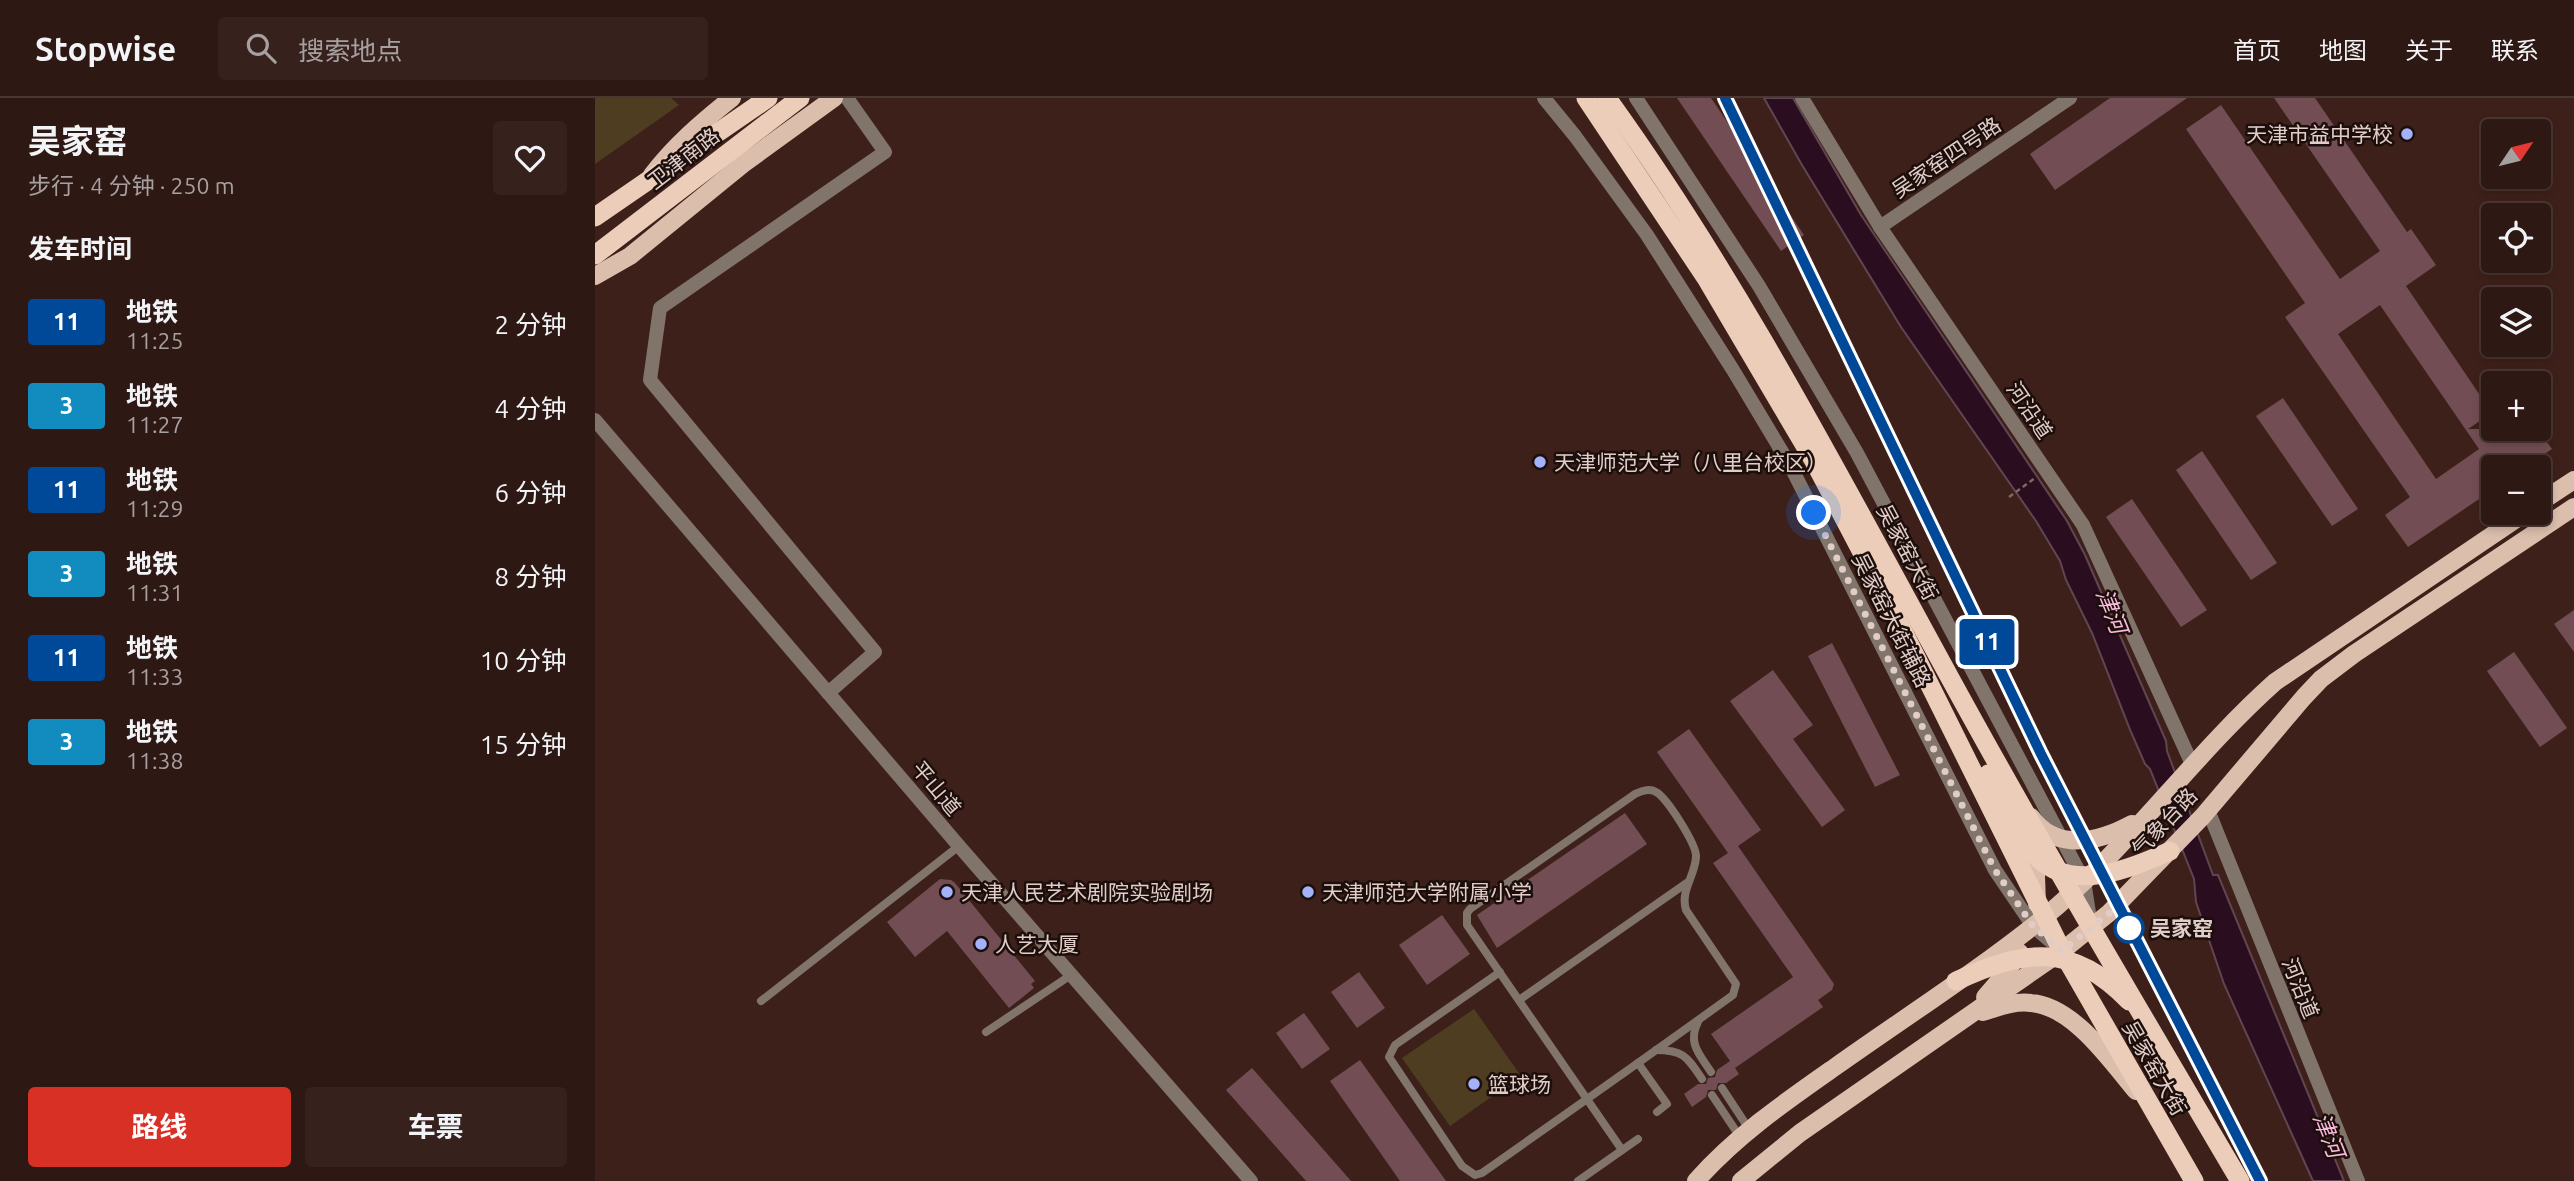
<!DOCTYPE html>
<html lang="zh">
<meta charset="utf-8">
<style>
:root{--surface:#2e1814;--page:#36211d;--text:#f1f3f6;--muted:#a7a0a0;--line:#493734;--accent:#d93025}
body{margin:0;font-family:Ubuntu,"Noto Sans SC",sans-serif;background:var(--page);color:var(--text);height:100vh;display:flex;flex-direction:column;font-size:26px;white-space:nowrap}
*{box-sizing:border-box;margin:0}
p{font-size:23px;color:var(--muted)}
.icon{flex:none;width:38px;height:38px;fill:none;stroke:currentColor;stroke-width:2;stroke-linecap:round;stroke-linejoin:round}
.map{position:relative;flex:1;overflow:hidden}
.details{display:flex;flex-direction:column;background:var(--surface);width:595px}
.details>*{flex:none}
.badge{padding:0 14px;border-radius:5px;font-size:24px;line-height:46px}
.needle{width:46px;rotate:55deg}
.controls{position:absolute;left:1886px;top:21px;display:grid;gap:14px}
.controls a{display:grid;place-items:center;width:70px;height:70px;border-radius:7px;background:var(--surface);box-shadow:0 4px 10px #0003,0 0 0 2px var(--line);font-size:35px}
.you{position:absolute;width:35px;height:35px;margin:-18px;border:5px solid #fff;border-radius:50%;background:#1a73e8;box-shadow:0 0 0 10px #1a73e833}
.map>.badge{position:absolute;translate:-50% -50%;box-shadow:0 0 0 4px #fff}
h2{padding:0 28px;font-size:26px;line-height:63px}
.round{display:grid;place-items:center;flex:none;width:74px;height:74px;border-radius:7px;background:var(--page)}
.headline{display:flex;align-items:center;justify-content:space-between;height:119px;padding:0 28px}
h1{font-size:33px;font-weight:700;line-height:52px}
.button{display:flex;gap:14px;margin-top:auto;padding:14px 28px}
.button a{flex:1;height:80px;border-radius:7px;background:var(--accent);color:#fff;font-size:28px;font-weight:700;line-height:80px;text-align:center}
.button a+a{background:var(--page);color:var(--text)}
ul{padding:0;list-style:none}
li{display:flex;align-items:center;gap:21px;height:84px;padding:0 28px}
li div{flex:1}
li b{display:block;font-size:26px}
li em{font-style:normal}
li .badge{min-width:77px;font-weight:700;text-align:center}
header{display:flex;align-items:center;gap:42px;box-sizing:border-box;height:98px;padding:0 35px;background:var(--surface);border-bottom:2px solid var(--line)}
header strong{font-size:33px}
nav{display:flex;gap:38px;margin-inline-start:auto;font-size:24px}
.search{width:490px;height:63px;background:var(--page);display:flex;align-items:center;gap:18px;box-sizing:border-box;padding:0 24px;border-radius:7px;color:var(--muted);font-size:26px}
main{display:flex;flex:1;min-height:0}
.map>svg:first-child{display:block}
.green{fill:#4e3d21}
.water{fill:#2a0d1f;stroke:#614652;stroke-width:2}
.building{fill:#724e54;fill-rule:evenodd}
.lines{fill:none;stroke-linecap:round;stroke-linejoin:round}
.path{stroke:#826762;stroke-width:2.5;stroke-dasharray:5 3.5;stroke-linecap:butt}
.service{stroke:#81746b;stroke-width:8}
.minor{stroke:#81746b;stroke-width:14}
.tertiary{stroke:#81746b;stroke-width:14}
.primary{stroke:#dbbeac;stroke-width:18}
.trunk{stroke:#eccdb9;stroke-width:19}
.line-casing{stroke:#fff;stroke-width:16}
.line{stroke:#004998;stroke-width:10}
.walk{stroke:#e1ccc8;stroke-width:7;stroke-dasharray:0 12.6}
.poi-dot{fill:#a4b2fc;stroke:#1b0e0b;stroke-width:2.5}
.stop-dot{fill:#fff;stroke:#004998;stroke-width:3.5}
.labels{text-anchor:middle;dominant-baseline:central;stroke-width:5;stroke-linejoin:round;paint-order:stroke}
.poi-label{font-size:21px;fill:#e1ccc8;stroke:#1b0e0b;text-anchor:start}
.street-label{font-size:21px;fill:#e1ccc8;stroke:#1b0e0b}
.stop-label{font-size:21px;font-weight:bold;fill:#e1ccc8;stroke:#1b0e0b;text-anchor:start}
.water-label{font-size:23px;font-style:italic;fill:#f8b8da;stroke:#1b0e0b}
</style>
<header>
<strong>Stopwise</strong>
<div class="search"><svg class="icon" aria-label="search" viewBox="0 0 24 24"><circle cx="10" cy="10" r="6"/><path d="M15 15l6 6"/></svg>搜索地点</div>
<nav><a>首页</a><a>地图</a><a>关于</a><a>联系</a></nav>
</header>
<main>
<section class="details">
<div class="headline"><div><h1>吴家窑</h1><p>步行 · 4 分钟 · 250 m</p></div><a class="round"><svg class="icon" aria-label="heart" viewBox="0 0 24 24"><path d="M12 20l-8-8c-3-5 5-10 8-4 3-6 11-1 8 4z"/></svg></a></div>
<h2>发车时间</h2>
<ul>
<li><span class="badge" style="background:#004998;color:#fff">11</span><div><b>地铁</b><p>11:25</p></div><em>2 分钟</em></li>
<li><span class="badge" style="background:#128bbe;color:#fff">3</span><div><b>地铁</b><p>11:27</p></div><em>4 分钟</em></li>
<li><span class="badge" style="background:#004998;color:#fff">11</span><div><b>地铁</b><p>11:29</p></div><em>6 分钟</em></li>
<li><span class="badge" style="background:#128bbe;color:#fff">3</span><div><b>地铁</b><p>11:31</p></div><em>8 分钟</em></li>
<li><span class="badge" style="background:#004998;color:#fff">11</span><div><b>地铁</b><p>11:33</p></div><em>10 分钟</em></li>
<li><span class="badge" style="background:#128bbe;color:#fff">3</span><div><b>地铁</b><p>11:38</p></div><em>15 分钟</em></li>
</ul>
<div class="button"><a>路线</a><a>车票</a></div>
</section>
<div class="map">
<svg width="1979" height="1083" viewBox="0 0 1979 1083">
<rect width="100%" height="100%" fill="#3e201a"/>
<g class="green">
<path d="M0,0H76L84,7L0,66Z"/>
<path d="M879,911L926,978L855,1028L807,960Z"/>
</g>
<path class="water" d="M1169,0H1198L1266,117L1472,423L1490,457L1571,643L1572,653L1618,777H1623L1749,1083H1718L1629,886L1601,804L1599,781L1555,671L1550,666L1536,634L1497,535L1471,482L1465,463L1441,423L1306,229L1207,67Z"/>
<g class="building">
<path d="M1082,0H1116L1209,137L1186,153Z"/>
<path d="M1515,0H1592L1460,92L1435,56Z"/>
<path d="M1679,0H1720L1812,134L1816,131L1841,167L1811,188L1897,315L1873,331H1942L1957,351L1930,369H1899V391L1813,449L1790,417L1815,399L1690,219L1710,205L1591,31L1626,7L1745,181L1785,153ZM1785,207L1884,351L1841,381L1743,236Z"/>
<path d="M1688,300L1763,411L1737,428L1661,318Z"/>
<path d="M1607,353L1682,465L1656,482L1581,372Z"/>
<path d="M1537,401L1612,512L1586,529L1511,419Z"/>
<path d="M1979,512V554L1959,526Z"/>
<path d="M1237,545L1305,677L1280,689L1213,558Z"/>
<path d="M1919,554L1972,630L1945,649L1892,573Z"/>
<path d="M1178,572L1218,627L1198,641L1250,712L1227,729L1135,603Z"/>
<path d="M1094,631L1166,732L1143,748L1239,886L1237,892L1223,902L1228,909L1140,970L1144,976L1131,985H1123L1121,992H1113L1111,999L1097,1009L1089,996L1103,986H1111L1113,980L1120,979L1122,972L1135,963L1116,936L1198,879L1118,765L1133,755L1062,654Z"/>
<path d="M1030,715L1052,746L902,850L882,817Z"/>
<path d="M345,781L356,782L360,785L440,883L436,886L439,890L414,910L352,833L320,859L292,824Z"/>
<path d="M847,817L875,856L832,887L804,847Z"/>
<path d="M764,874L790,910L762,930L736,894Z"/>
<path d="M709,915L735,951L707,971L681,935Z"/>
<path d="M765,962L851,1083H805L735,983Z"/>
<path d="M657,970L756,1083H711L631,992Z"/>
</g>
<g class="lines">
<path class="path" d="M1414,399L1440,380"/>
<g class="service">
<path d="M905,874L800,947L794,959L867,1068L880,1077L887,1075C971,1016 1055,957 1138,897L1141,886L1091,812C1085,793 1100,778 1101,759C1102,747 1072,700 1061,694C1054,690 1047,693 1040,696L875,811L872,815V827L1027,1052"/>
<path d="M924,902L1093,784"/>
<path d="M166,903L364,748"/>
<path d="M1103,924C1092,945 1105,957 1116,974"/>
<path d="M391,934L476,877"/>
<path d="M1061,952C1089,952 1092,959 1107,981"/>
<path d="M1043,965L1072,1006L1062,1014"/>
<path d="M1127,990L1154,1031"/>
<path d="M1117,997L1145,1039"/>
<path d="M983,1083L1043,1041"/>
</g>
<g class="minor">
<path d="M1285,129L1475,0"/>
<path d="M233,595L280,554L55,282L65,210L290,54L252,0"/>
</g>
<g class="tertiary">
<path d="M949,0L980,38L1052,137L1138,272L1195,367L1400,772L1438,828L1460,847"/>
<path d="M1041,0L1164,188L1262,355L1489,783L1495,821"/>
<path d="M1207,0L1285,129L1488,427L1597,666"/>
<path d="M0,322L364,748L656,1083"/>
<path d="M1613,712L1763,1083"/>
</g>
<g class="primary">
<path d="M57,77C80,47 108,23 137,0"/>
<path d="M0,178L35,158L148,66L239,0"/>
<path d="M1944,405L1979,382"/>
<path d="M1436,719C1461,754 1504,744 1537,726"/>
<path d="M1440,750L1442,806"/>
<path d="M1390,899L1414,871L1424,854"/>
<path d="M1388,914C1404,909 1419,903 1436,905C1478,908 1515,962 1541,993"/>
<path d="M1101,1083C1142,1037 1190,1004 1240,969C1309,920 1381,874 1447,821C1533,751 1597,658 1680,584L1930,415"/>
<path d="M1146,1083L1205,1035L1467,853L1514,815L1608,718L1709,599L1726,581L1759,556L1979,409"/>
</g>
<g class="trunk">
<path d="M991,0L1111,180L1219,363L1301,519L1467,853L1599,1083"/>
<path d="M1012,0C1144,183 1247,383 1355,580C1448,750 1547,917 1645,1083"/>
<path d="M0,119L173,0"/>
<path d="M0,157L205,0"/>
<path d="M1393,676C1407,702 1419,733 1439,756C1475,797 1534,771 1575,753"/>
<path d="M1361,883C1430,851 1477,844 1534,903"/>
</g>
</g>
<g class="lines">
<g class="line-casing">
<path id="line" d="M1130,0L1446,656L1665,1083"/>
</g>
<use href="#line" class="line"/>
<path class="walk" d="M1219,415L1400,772L1438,828L1467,853L1514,815L1534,830"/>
</g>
<g class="poi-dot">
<circle cx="1812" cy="36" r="7"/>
<circle cx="945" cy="364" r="7"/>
<circle cx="352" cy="794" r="7"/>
<circle cx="713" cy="794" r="7"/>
<circle cx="386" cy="846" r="7"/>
<circle cx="879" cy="986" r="7"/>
</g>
<circle class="stop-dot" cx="1534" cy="830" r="14"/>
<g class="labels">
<g class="poi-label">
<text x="1798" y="36" text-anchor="end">天津市益中学校</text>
<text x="959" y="364">天津师范大学（八里台校区）</text>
<text x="366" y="794">天津人民艺术剧院实验剧场</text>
<text x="727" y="794">天津师范大学附属小学</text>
<text x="400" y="846">人艺大厦</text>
<text x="893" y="986">篮球场</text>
</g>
<g class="street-label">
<text transform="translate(1351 59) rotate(-34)">吴家窑四号路</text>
<text transform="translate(88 60) rotate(-38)">卫津南路</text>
<text transform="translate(1435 312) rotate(56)">河沿道</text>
<text transform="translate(1313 454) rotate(62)">吴家窑大街</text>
<text transform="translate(1297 522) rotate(63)">吴家窑大街辅路</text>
<text transform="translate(342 690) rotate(50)">平山道</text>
<text transform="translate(1569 724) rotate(-47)">气象台路</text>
<text transform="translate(1706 890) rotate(68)">河沿道</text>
<text transform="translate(1560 970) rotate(60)">吴家窑大街</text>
</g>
<g class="stop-label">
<text x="1555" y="830">吴家窑</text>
</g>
<g class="water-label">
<text transform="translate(1517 513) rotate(68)">津河</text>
<text transform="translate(1734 1037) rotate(68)">津河</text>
</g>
</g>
</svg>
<div class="controls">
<a><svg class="needle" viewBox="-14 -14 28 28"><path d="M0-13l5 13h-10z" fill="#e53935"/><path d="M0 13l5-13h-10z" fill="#a7a0a0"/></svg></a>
<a><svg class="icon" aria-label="locate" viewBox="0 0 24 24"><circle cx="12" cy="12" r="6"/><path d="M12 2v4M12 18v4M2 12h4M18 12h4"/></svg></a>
<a><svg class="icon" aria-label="layers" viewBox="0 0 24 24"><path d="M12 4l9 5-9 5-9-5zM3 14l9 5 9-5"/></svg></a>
<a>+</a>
<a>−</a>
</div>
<div class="you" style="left:1219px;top:415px"></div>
<b class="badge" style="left:1392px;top:544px;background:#004998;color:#fff">11</b>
</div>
</main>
